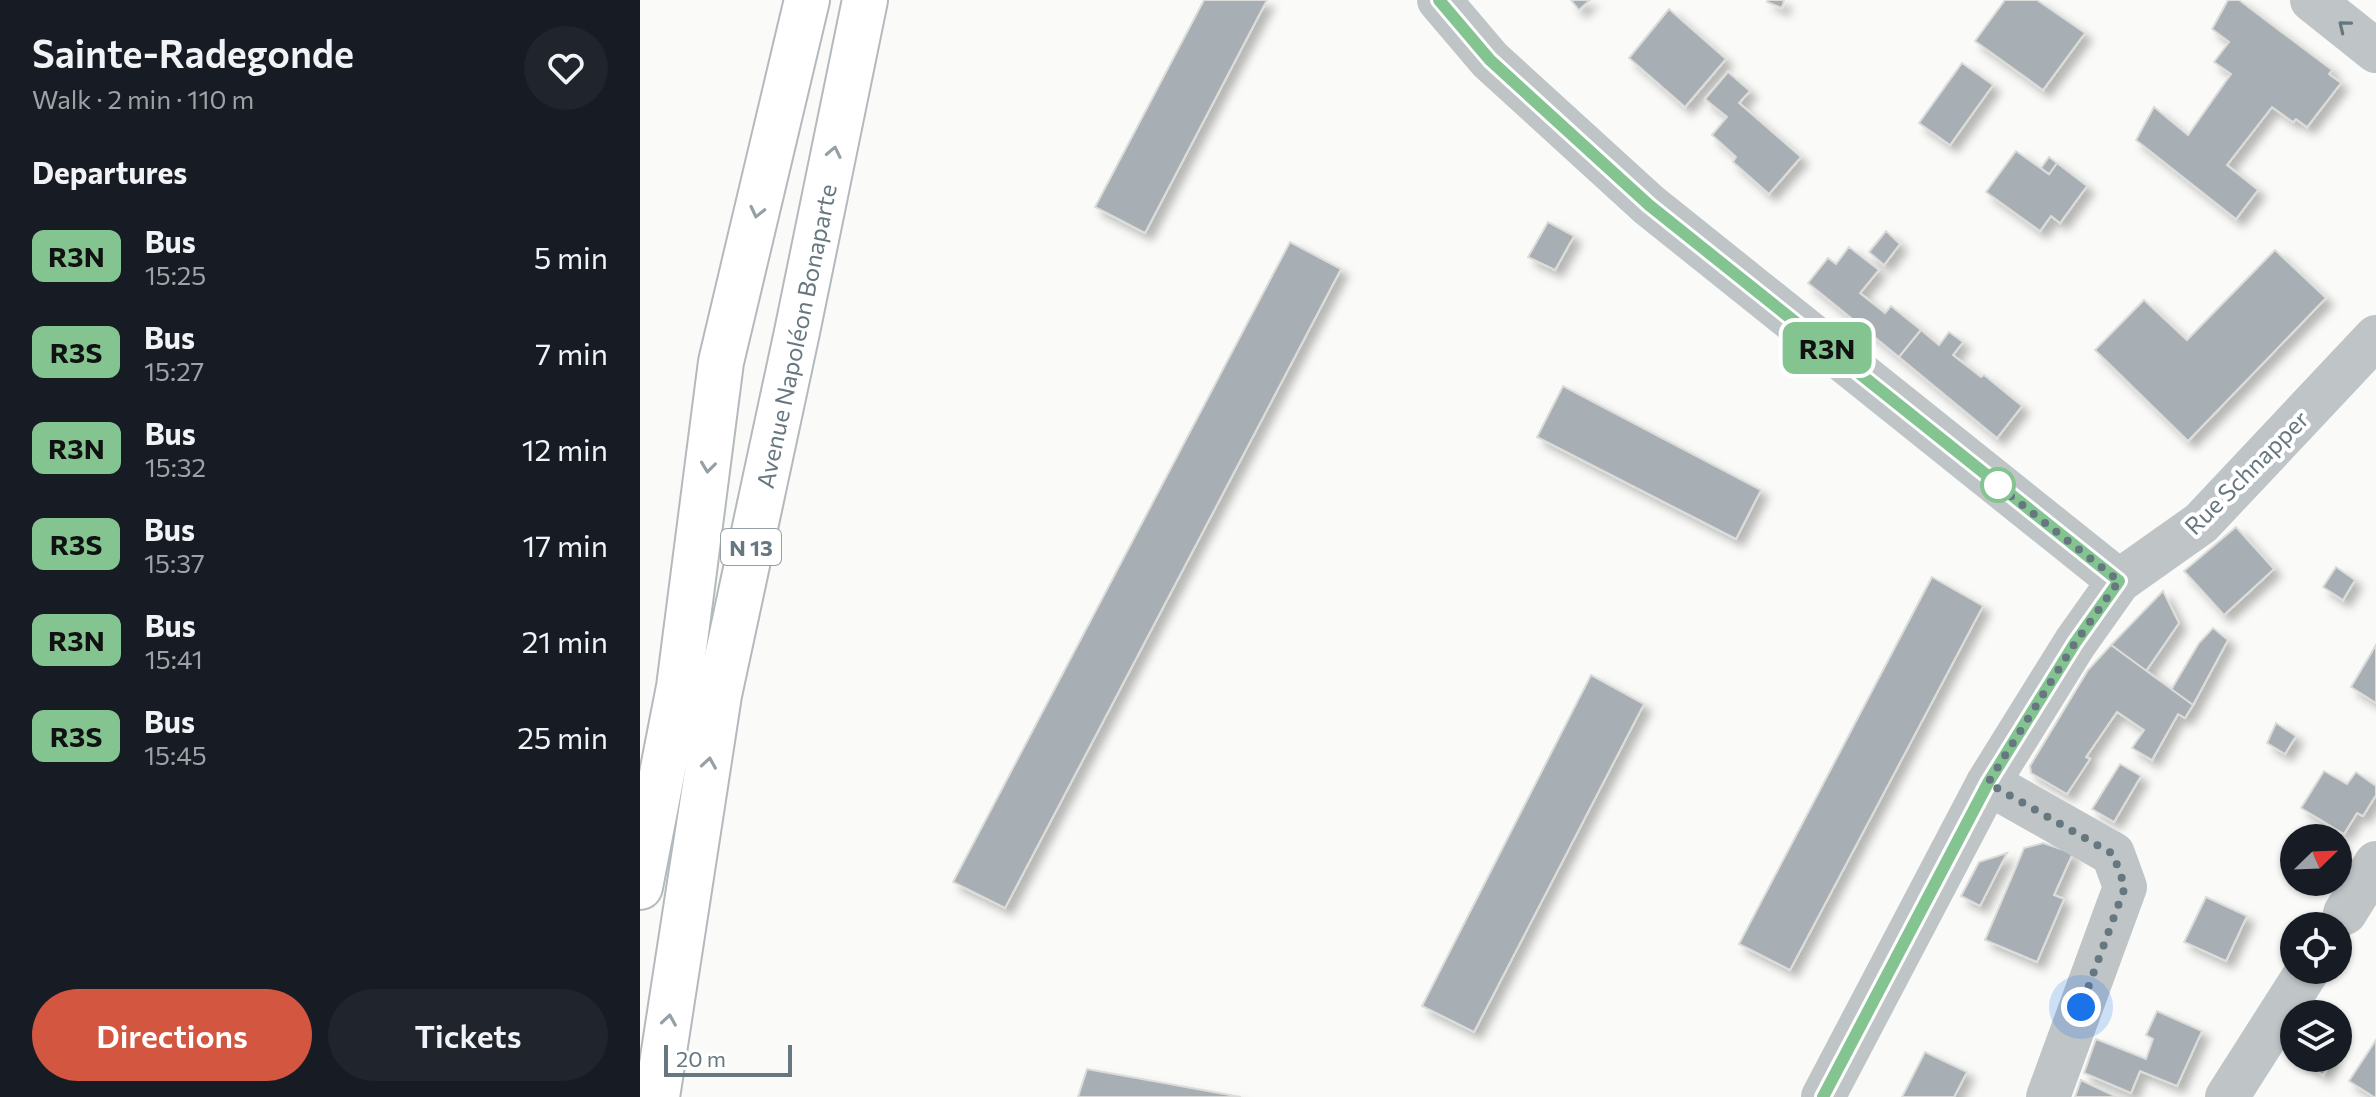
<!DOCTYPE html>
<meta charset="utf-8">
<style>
:root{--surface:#171b24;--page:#20242c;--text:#f1f3f6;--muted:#9ea1a6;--accent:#d25640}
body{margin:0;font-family:Commissioner,sans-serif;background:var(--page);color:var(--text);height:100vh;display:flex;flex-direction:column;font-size:30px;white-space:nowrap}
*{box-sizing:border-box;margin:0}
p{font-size:26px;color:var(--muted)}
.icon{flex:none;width:44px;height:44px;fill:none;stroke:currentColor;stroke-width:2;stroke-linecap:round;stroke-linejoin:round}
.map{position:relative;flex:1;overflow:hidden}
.details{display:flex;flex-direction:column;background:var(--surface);width:640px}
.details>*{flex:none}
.badge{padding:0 16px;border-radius:12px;font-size:28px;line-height:52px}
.needle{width:52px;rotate:67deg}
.fabs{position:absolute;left:1640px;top:824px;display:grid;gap:16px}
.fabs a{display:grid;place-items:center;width:72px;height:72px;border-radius:50%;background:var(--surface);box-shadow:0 2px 6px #0004;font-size:40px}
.scale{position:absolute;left:24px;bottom:20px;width:128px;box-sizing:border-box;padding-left:8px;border:4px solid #677780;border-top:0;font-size:22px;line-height:28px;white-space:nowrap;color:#677780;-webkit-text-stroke:6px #fff;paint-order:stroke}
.you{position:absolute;width:40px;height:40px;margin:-20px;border:6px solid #fff;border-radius:50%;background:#1a73e8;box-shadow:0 0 0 12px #1a73e833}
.map>.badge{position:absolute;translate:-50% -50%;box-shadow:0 0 0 4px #fff}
h2{padding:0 32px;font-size:30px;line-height:72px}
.round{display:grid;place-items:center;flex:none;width:84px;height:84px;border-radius:42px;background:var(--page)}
.headline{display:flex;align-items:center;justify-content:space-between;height:136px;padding:0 32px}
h1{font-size:38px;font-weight:600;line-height:60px}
.button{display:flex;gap:16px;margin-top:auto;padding:16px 32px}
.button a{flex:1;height:92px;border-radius:48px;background:var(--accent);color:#fff;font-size:32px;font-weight:600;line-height:92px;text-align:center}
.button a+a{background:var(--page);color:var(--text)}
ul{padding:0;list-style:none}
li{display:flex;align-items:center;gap:24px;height:96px;padding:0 32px}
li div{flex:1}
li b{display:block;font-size:30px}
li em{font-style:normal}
li .badge{min-width:88px;font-weight:700;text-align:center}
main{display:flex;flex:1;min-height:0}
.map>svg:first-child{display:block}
.building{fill:#a7afb4;stroke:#dcdcda;stroke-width:2;filter:url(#shadow)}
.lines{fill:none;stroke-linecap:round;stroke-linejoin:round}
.major-casing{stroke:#b3b9bc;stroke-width:48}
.minor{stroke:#bfc4c7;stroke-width:44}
.major{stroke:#fff;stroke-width:44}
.oneway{stroke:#677780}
.oneway2{stroke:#95a0a6}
.line-casing{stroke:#fff;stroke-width:18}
.line{stroke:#83c491;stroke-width:12}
.walk{stroke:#677780;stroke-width:8;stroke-dasharray:0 14.4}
.stop-dot{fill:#fff;stroke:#83c491;stroke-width:4}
.labels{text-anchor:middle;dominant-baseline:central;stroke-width:8;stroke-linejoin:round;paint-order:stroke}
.shield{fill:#fff;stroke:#95a0a6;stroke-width:2}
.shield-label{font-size:22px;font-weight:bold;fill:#677780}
.street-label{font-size:24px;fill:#677780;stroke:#fff}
</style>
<main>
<section class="details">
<div class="headline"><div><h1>Sainte-Radegonde</h1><p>Walk · 2 min · 110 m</p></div><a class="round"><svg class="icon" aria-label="heart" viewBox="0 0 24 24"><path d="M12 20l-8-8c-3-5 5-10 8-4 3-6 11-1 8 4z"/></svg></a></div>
<h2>Departures</h2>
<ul>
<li><span class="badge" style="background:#83c491;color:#111">R3N</span><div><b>Bus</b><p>15:25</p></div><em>5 min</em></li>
<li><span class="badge" style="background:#83c491;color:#111">R3S</span><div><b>Bus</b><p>15:27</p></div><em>7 min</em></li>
<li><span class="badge" style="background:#83c491;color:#111">R3N</span><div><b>Bus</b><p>15:32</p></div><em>12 min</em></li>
<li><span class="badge" style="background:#83c491;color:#111">R3S</span><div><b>Bus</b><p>15:37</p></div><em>17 min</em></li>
<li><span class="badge" style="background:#83c491;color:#111">R3N</span><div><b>Bus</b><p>15:41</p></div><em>21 min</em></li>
<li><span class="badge" style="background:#83c491;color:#111">R3S</span><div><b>Bus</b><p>15:45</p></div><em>25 min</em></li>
</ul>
<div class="button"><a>Directions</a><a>Tickets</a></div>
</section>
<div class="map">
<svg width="1736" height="1097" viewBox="0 0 1736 1097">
<defs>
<filter id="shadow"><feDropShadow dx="7" dy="7" stdDeviation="4" flood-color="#0004"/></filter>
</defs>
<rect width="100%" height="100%" fill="#fafaf8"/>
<g class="building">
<path d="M564,0H627L505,233L455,207Z"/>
<path d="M931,0H950L939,10Z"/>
<path d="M1128,0H1144L1142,8L1127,2Z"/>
<path d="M1365,0H1397L1445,33L1403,90L1335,41Z"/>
<path d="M1588,0H1599L1692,70L1689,74L1701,83L1667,127L1656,119L1653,122L1632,107L1587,165L1618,190L1596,219L1496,140L1514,107L1548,135L1591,74L1574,62L1589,42L1572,29Z"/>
<path d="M1029,9L1086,59L1045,107L989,58Z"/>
<path d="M1322,63L1353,85L1310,145L1279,123Z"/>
<path d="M1088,72L1110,91L1099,103L1161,157L1129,194L1093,162L1096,157L1072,135L1087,117L1065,99Z"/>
<path d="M1376,151L1409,174L1417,163L1447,186L1420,223L1411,216L1400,231L1346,192Z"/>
<path d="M1409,157L1417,163L1409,174L1401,168Z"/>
<path d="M908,222L934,236L915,270L888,257Z"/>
<path d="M1246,231L1260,244L1244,265L1229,252Z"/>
<path d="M650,242L701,269L365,908L313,882Z"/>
<path d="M1209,247L1239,270L1220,293L1245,313L1251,306L1281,330L1259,357L1168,283L1188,258L1196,264Z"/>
<path d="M1635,250L1686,298L1548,441L1455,350L1504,300L1547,340Z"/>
<path d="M1281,330L1299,345L1309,332L1323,342L1313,355L1341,377L1344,375L1382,406L1357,438L1259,357Z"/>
<path d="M923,386L1121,490L1096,539L897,437Z"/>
<path d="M1596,527L1634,569L1584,615L1544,571Z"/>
<path d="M1696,567L1715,580L1703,600L1683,587Z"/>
<path d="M1292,577L1343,606L1150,970L1099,944Z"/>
<path d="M1523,591L1539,623L1506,671L1471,645Z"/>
<path d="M1573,628L1588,640L1553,705L1531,690L1559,643Z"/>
<path d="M1471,645L1553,705L1545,718L1538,714L1512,760L1492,748L1504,730L1477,712L1446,757L1450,759L1427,794L1391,773L1390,766L1448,670Z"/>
<path d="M1736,645V703L1711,687Z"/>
<path d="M951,675L1004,704L834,1032L782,1006Z"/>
<path d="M1636,723L1656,736L1645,754L1627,743Z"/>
<path d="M1480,764L1501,776L1474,822L1452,809Z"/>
<path d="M1684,771L1707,784L1716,772L1736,786V795L1723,816L1717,813L1704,834L1661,808Z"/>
<path d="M1403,843L1433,853L1414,895L1424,899L1397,962L1345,940L1384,848Z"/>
<path d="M1367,853L1340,906L1321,896L1339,862Z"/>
<path d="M1566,897L1607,916L1586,961L1544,942Z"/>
<path d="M1517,1011L1562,1031L1537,1086L1500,1071L1491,1093L1444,1073L1456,1039L1506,1059L1513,1039L1506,1035Z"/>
<path d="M1736,1040V1097H1734L1709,1081Z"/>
<path d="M1285,1052L1327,1072L1314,1097H1262Z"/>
<path d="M1657,1058H1694L1683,1075Z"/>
<path d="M447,1069L601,1097H438Z"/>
<path d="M1441,1080L1477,1097H1435Z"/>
</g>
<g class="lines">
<g class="major-casing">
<g id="major">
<path d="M0,887L39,687L81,362L167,0"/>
<path id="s1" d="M17,1097L79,695L157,332L225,0"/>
</g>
</g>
<g class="minor">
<path d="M799,0L850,60L1009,205L1479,581"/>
<path d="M1672,0L1736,51"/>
<path d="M1348,783L1473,854L1485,887L1408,1097"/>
<path d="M1705,913L1736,863"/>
<path d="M1183,1097L1348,783L1435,643L1479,581L1561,523L1736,337"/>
<path d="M1587,1097L1668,970"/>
</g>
<use href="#major" class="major"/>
</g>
<defs><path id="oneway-chevron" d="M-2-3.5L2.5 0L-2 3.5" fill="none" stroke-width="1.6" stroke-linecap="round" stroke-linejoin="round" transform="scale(2)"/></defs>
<use class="oneway" href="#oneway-chevron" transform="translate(1704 26) rotate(-141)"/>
<g class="oneway2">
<use href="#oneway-chevron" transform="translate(194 152) rotate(-78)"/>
<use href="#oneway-chevron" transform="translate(117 212) rotate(103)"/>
<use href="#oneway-chevron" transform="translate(68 467) rotate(97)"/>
<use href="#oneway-chevron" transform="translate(69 763) rotate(-81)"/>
<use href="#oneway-chevron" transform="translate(29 1020) rotate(-81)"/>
</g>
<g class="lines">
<g class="line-casing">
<path id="line" d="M799,0L850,60L1009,205L1479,581L1435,643L1348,783L1183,1097"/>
</g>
<use href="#line" class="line"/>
<path class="walk" d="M1358,485L1353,482L1479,581L1435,643L1348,783L1473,854L1485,887L1441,1007"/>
</g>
<circle class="stop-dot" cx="1358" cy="485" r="16"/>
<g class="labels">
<rect class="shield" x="81" y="529" width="60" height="36" rx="6"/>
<g class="shield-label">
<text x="111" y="547">N 13</text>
</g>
<g class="street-label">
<text stroke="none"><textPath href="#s1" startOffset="774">Avenue Napoléon Bonaparte</textPath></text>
<text transform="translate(1606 472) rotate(-45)">Rue Schnapper</text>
</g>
</g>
</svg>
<div class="fabs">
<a><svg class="needle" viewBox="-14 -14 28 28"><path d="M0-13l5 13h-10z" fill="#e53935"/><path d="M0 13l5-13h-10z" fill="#9ea1a6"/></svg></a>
<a><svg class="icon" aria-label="locate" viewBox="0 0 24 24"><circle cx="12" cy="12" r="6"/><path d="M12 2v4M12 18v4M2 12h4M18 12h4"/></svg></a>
<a><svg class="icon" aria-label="layers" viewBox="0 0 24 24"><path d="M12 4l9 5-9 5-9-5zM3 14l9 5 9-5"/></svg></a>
</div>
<div class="scale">20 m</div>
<div class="you" style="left:1441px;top:1007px"></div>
<b class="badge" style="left:1187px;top:348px;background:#83c491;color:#111">R3N</b>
</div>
</main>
